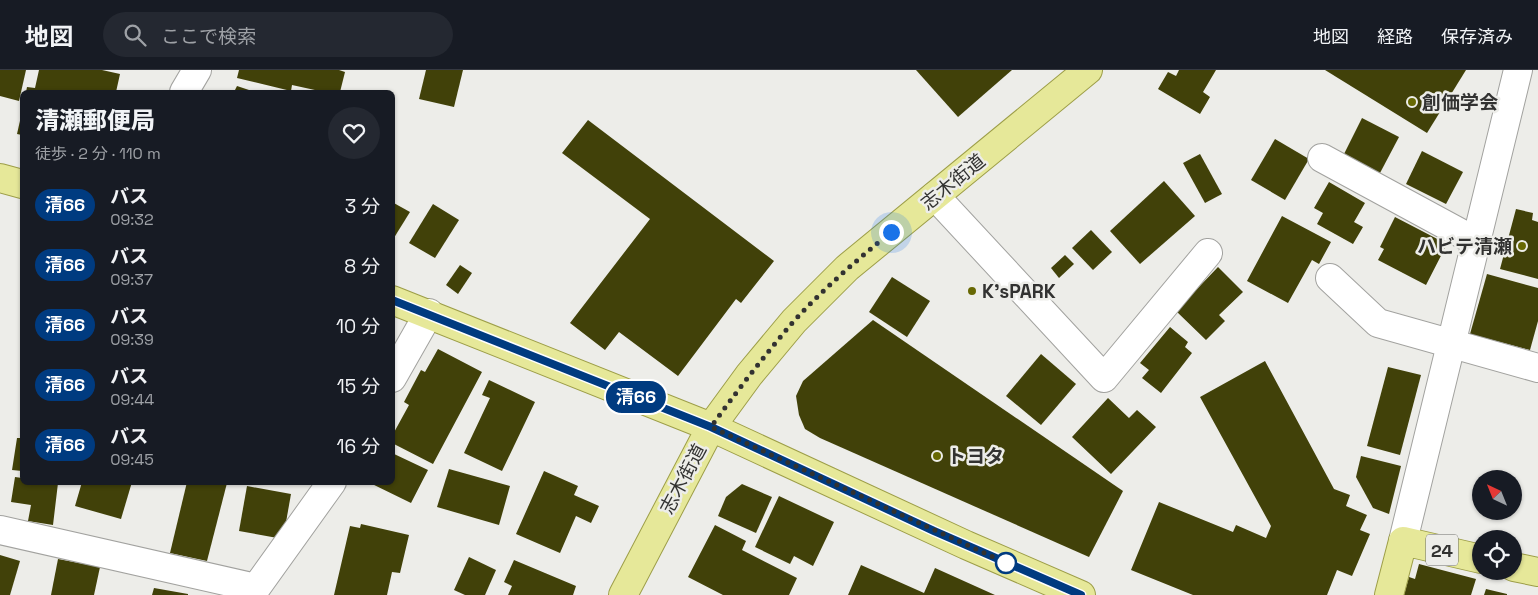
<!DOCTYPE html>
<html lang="ja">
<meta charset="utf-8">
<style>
:root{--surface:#171b24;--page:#242831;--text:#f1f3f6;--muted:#9ea1a6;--line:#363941}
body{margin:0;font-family:"Space Grotesk","Noto Sans JP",sans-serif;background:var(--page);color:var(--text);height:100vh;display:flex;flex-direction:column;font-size:19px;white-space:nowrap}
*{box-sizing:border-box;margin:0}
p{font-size:16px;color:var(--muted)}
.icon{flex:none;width:28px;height:28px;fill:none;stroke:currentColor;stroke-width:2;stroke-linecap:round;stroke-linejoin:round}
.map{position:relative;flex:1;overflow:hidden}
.panel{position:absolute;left:20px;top:20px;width:375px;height:395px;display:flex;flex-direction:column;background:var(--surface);border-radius:8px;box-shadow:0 1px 4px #0004}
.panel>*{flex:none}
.badge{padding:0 10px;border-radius:16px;font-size:18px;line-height:32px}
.needle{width:32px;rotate:317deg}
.tools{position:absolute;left:1472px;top:400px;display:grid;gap:10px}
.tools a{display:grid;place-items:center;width:50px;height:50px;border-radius:50%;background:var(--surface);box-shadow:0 1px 4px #0004;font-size:25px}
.you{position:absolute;width:25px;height:25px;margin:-12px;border:4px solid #fff;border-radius:50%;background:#1a73e8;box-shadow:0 0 0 8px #1a73e833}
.map>.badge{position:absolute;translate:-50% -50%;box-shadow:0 0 0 2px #fff}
.round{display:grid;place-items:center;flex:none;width:52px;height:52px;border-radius:26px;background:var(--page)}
.overview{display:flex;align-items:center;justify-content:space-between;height:85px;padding:0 15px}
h1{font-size:24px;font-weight:800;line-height:38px}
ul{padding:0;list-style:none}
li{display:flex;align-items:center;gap:15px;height:60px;padding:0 15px}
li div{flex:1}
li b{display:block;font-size:19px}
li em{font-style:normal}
li .badge{min-width:55px;font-weight:700;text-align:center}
header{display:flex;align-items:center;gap:30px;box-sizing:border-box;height:70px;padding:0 25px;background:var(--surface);border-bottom:1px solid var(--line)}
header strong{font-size:24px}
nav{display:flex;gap:28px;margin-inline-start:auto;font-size:18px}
.search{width:350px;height:45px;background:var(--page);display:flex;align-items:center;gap:12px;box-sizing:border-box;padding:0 18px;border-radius:28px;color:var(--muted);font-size:19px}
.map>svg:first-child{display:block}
.building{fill:#414109}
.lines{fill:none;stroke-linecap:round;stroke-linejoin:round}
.minor-casing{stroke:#a2a29f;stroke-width:30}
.major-casing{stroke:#9d9e48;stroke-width:30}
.minor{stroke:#fff;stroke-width:28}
.major{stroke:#e6e899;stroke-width:28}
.line-casing{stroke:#fff;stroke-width:11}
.line{stroke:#003b80;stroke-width:8}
.walk{stroke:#323231;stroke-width:5;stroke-dasharray:0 9}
.poi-dot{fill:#676803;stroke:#edede9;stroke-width:2}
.stop-dot{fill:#fff;stroke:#003b80;stroke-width:2.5}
.labels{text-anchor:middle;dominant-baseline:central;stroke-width:5;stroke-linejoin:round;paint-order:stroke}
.shield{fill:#edede9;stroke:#6a6a68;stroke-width:1}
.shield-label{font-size:18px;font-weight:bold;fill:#323231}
.poi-label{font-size:19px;font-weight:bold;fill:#323231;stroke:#edede9;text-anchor:start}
.street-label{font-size:19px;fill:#323231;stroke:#edede9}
</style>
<header>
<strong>地図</strong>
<div class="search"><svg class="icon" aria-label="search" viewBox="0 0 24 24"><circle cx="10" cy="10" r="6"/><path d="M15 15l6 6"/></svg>ここで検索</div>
<nav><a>地図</a><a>経路</a><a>保存済み</a></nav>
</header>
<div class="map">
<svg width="1538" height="525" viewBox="0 0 1538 525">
<rect width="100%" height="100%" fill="#edede9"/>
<g class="building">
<path d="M0,0H26L19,31L0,26Z"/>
<path d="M39,0H102L120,4L116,22H26L27,17L35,18Z"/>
<path d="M239,0H339L345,2L340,22H324L292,15L291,21L237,8Z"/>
<path d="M426,0H463L454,37L419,29Z"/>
<path d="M916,0H1012L958,47Z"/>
<path d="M1179,0H1216L1203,22L1210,27L1200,44L1158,19L1168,2L1176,6Z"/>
<path d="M1325,0H1466L1427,63Z"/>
<path d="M237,16L255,22H234Z"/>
<path d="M22,42V65L17,64Z"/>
<path d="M1362,48L1399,67L1380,103L1344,84Z"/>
<path d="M588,50L774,191L741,233L736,229L678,306L619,262L605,280L570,253L650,149L562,83Z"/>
<path d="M1275,69L1309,89L1285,130L1251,110Z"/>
<path d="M1422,81L1463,102L1446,134L1406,114Z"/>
<path d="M1200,84L1222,124L1205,133L1183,93Z"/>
<path d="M1164,111L1195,146L1140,194L1110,161Z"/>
<path d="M1329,112L1365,133L1354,152L1363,157L1353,174L1317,154L1323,143L1314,138Z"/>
<path d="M392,132L410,142L392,171Z"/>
<path d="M433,134L459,150L435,188L409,173Z"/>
<path d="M1516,139L1533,143L1532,150L1538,152V209L1500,199Z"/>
<path d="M1282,146L1331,172L1319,194L1312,190L1288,233L1247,211Z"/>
<path d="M1395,147L1447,174L1426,215L1378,190L1384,179L1380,177Z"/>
<path d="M1091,160L1112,182L1093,200L1072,178Z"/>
<path d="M1065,185L1074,194L1059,208L1051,198Z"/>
<path d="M460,195L472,203L458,224L446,215Z"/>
<path d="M1218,197L1243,222L1219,245L1225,251L1206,270L1176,241Z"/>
<path d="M1487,204L1538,218V251L1530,280L1470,264Z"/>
<path d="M892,207L930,231L907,267L869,242Z"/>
<path d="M873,250L1123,421L1089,487L820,368L805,359L799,345L796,326L803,311Z"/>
<path d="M1170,257L1188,272L1185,277L1192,283L1161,323L1142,308L1149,300L1140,293Z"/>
<path d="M438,279L482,302L433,394L392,373V366L409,335L404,332L421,300L425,302Z"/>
<path d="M1041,284L1076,314L1041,355L1006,326Z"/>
<path d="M1265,291L1334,419L1350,425L1346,436L1367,445L1360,460L1370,464L1352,506L1337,500L1327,525H1193L1131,500L1159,432L1233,462L1236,455L1266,468L1271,456L1200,327Z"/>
<path d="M1388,297L1421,305L1400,385L1367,376Z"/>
<path d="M489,310L535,332L502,401L464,383L490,328L482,325Z"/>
<path d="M1108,328L1129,348L1137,340L1156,357L1111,404L1072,367Z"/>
<path d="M17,368H22V401L12,400Z"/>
<path d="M392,383L428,400L411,433L368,412H392Z"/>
<path d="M1361,386L1401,396L1389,444L1373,438L1356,407Z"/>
<path d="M449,399L510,416L499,455L437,437Z"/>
<path d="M544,401L578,416L574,425L599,436L591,453L576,446L560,483L516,464Z"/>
<path d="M15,407L22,408V412L58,413L53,455L28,451L31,435L11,432Z"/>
<path d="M82,412H132L121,449L75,436Z"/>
<path d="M187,412L227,413L207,491L170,483Z"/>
<path d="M742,414L772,427L756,463L718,446L726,427Z"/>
<path d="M247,416L291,424L283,469L239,461Z"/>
<path d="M779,426L834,452L813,496L794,486L790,494L755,477Z"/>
<path d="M361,454L409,465L400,503L392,502L387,525H334L350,456L360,458Z"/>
<path d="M715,455L746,471L742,480L797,508L789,525H723L688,507Z"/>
<path d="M0,485L20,491L10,525H0Z"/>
<path d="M469,487L496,500L485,525H465L454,520Z"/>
<path d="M58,489L100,497L94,525H51Z"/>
<path d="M514,490L576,516L573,525H508L512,516L504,512Z"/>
<path d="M1419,494L1476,509L1471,525H1404L1409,507L1415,509Z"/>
<path d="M861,495L924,523L935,498L995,525H848Z"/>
<path d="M154,518L188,524V525H152Z"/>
<path d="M1486,519L1507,524V525H1484Z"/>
</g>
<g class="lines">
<g class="minor-casing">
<g id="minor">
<path d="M184,22L197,0"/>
<path d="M1322,88L1477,172"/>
<path d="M935,126L1104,308L1208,183"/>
<path d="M1330,208L1378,253L1538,298"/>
<path d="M392,308L429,243"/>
<path d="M0,460L256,518L332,412"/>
<path d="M1403,471L1518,0"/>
</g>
</g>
<g class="major-casing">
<g id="major">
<path d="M0,108L22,114"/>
<path d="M392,230L711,357L966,475L1081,525"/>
<path d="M1514,497L1538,502"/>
<path d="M623,525L711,357L749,305L794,251L847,198L1088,0"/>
<path d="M1389,525L1403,471L1481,489"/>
</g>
</g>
<use href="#minor" class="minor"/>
<use href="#major" class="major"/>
</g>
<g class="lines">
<g class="line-casing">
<path id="line" d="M392,230L711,357L934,461L1081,525"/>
</g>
<use href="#line" class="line"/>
<path class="walk" d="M891,162C857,190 823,219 793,252C764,286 737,321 711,357L1006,493"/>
</g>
<g class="poi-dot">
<circle cx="1412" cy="32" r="5"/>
<circle cx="1522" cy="176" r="5"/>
<circle cx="972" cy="221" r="5"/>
<circle cx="937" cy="386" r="5"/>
</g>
<circle class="stop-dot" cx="1006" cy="493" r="10"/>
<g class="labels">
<rect class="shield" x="1426" y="464.5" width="32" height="31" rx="4"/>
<g class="shield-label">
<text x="1442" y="480">24</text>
</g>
<g class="poi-label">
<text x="1422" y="32">創価学会</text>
<text x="1512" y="176" text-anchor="end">ハビテ清瀬</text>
<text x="982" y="221">K'sPARK</text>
<text x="947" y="386">トヨタ</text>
</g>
<g class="street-label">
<text transform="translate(953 112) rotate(-39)">志木街道</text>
<text transform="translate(683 409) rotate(-62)">志木街道</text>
</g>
</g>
</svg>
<div class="tools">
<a><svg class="needle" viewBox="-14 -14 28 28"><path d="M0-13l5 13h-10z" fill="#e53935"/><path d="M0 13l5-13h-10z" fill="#9ea1a6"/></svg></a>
<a><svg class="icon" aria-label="locate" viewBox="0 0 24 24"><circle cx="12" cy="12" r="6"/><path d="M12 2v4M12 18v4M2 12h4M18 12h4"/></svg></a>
</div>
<div class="you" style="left:891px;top:162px"></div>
<b class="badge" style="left:636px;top:327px;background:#003b80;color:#fff">清66</b>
<section class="panel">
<div class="overview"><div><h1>清瀬郵便局</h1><p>徒歩 · 2 分 · 110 m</p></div><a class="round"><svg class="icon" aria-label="heart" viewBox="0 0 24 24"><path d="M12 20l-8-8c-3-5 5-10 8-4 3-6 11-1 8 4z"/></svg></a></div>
<ul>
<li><span class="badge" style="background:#003b80;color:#fff">清66</span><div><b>バス</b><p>09:32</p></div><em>3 分</em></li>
<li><span class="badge" style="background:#003b80;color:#fff">清66</span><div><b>バス</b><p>09:37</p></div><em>8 分</em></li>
<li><span class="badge" style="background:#003b80;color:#fff">清66</span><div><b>バス</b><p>09:39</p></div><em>10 分</em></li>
<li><span class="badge" style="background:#003b80;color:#fff">清66</span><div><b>バス</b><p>09:44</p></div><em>15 分</em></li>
<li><span class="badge" style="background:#003b80;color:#fff">清66</span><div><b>バス</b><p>09:45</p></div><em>16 分</em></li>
</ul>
</section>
</div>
